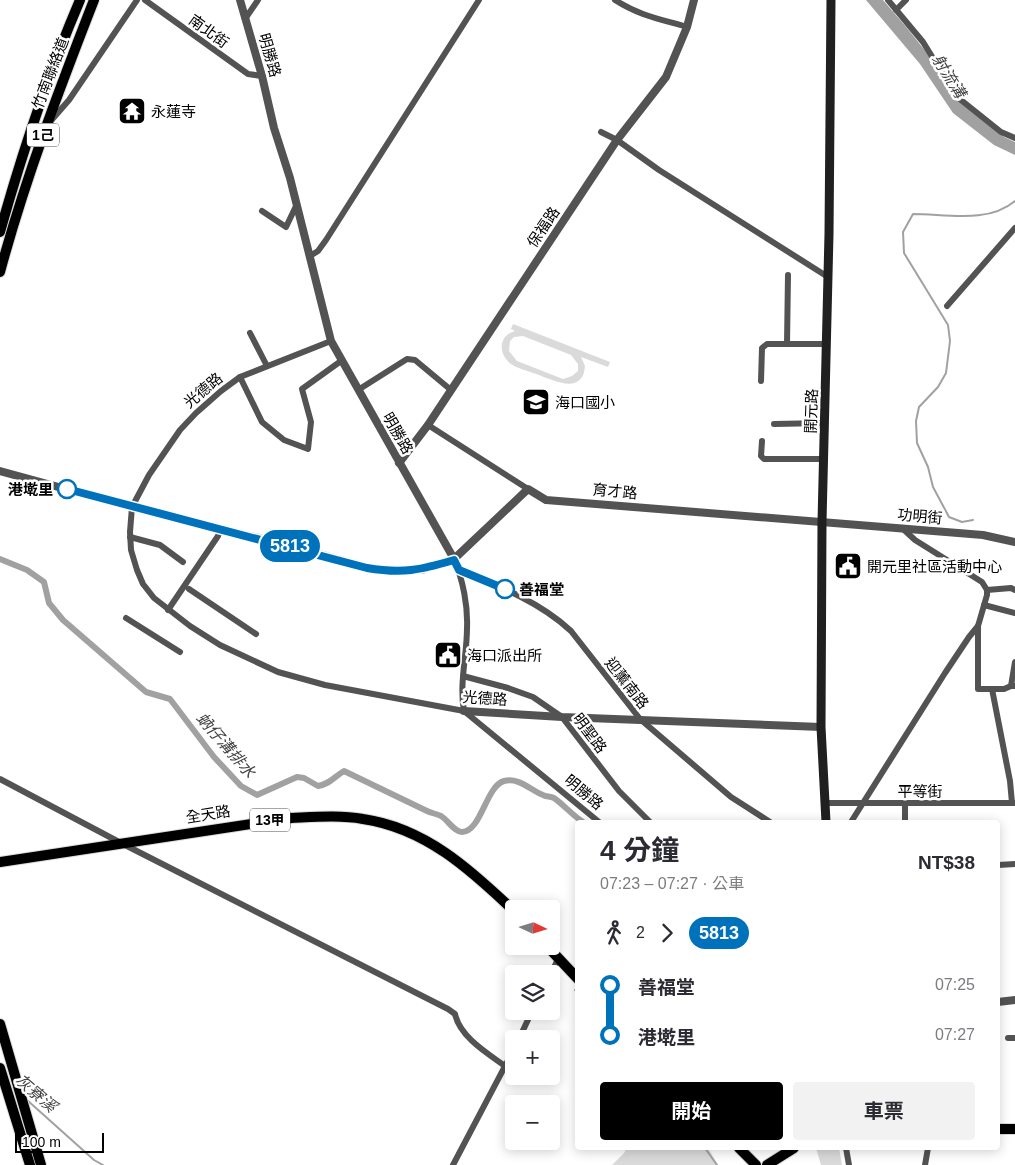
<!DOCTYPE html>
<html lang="zh-TW">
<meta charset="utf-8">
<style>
:root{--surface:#fff;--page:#f2f2f3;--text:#2b2b33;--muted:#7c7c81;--accent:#000}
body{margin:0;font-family:Helvetica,"Noto Sans TC",sans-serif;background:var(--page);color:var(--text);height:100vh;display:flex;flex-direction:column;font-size:19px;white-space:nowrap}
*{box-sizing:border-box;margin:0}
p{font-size:16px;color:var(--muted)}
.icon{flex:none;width:28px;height:28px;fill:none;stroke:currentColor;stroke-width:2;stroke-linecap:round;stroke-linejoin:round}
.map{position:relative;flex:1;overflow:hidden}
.drawer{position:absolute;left:575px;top:820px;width:425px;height:330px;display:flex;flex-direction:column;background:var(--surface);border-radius:5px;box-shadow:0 2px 12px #0003}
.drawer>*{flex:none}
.badge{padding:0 10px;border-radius:16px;font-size:18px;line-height:32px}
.needle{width:32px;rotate:94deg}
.fabs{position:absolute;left:505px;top:900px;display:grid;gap:10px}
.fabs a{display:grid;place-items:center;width:55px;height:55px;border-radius:5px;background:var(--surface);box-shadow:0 2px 12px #0003;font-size:25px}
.scale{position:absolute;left:15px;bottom:12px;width:89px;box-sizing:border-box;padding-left:5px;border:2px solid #000;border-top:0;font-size:14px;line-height:18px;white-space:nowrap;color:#000;-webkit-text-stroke:4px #fff;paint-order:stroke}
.map>.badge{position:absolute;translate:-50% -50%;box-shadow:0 0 0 2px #fff}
.legs{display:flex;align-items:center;gap:8px;height:55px;padding:0 25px;font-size:16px}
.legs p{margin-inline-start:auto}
.headline{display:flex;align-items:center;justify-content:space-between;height:85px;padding:0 25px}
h1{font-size:28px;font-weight:700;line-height:38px}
.primary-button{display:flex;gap:10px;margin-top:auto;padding:10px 25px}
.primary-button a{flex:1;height:58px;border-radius:5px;background:var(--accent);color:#fff;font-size:20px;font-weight:700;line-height:58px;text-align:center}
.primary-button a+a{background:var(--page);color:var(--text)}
ul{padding:0 25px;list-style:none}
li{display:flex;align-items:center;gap:18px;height:50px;font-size:19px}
li i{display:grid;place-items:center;width:8px;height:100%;margin:0 6px;background:currentColor}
li i::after{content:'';width:12px;height:12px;margin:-6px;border:4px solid;border-radius:50%;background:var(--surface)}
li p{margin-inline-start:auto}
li:first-child i{background:linear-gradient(#0000 50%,currentColor 0)}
li:last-child i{background:linear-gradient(currentColor 50%,#0000 0)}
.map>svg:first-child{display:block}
.green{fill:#dadada;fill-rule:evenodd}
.water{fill:#a1a1a1}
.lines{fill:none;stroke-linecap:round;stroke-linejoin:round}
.stream{stroke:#a1a1a1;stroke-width:2}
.canal{stroke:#a1a1a1;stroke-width:6}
.primary-casing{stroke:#dbdbdb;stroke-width:12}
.minor{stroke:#535353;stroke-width:6}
.tertiary{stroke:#535353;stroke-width:8}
.secondary{stroke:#202020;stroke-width:9}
.primary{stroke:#000;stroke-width:10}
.line-1-casing{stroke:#fff;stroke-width:11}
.line-1{stroke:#0072bc;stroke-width:8}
.stop-1-dot{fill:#fff;stroke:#0072bc;stroke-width:2.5}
.labels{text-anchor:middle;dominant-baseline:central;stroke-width:5;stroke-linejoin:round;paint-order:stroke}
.shield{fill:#fff;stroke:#4c4c4c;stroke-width:1}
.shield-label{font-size:14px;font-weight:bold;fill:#000}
.street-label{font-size:15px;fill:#000;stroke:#fff}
.poi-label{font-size:15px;fill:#000;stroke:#fff;text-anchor:start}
.stop-label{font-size:15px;font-weight:bold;fill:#000;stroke:#fff;text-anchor:end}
.water-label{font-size:16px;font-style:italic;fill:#424242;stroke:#fff}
</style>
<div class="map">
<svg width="1015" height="1165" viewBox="0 0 1015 1165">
<rect width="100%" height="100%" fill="#fff"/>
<g class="green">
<path d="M513,324L610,362L608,367L581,357L585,366C583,396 553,380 536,374C529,371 518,369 511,364C498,354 498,336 515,331L511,329ZM523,336L571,355L578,364V371L572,376L563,379L517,361L509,351L510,341L514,337Z"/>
<path d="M627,1148H708L718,1165H612L624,1153Z"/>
<path d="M816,1148H839L842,1165H821Z"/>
</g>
<path class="water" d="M866,0H883L907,28L927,53L957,99L1004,137L1015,142V155L994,145L953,113L920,64Z"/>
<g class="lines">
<g class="stream">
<path d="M973,520L962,522L949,517L933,487L928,467L917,443L916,421L919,407L938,387L946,373L950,341L948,325L904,253L903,232L913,214C946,214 988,224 1015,201"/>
<path d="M575,990L578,993"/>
<path d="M27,1100L94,1160L103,1165"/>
<path d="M705,1148L717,1165"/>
</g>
<path class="canal" d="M0,559L27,570L44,582L49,603L63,620L146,692L170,699L214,757L241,786L257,795L297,777L304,778L318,786C330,784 334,777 344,771L427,811C431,813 437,814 441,816C448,820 454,832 462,832C481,832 486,786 504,781C519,777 530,790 543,795C546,797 550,796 554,798C564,805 572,815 583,822"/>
<g class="primary-casing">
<g id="primary">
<path d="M0,232C22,153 48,75 80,0"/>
<path d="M0,272C25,179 59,90 94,0"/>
<path d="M0,862L291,818C315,817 340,815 363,819C425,828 470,869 514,911"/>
<path d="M547,946L578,979"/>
<path d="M0,1024L41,1165"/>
<path d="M0,1068L30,1165"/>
<path d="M998,1129H1015"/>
<path d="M739,1148L756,1165"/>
<path d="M767,1165L794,1148"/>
</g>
</g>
<g class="minor">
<path d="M145,0L248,74L262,76"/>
<path d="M615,0C640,16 660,19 687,27"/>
<path d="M888,0L923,42L954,92L961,100L1001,132L1015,138"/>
<path d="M896,10L906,0"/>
<path d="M245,19L258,0"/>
<path d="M49,123L69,100L137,0"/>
<path d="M601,132L617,140L659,170L828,277"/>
<path d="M262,211L286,227L297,204"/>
<path d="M310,256L318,251L326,240L479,0"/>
<path d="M947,306L1015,228"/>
<path d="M250,333L267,366"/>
<path d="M331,341L240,377L221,391L196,413L180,430L149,475L132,507L130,532L131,550L137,570L143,584L154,598L190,626L220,645L278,672L325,685L464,711"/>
<path d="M787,344L788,275"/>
<path d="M240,377L262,422L284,440L308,449L311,422L302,389L341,361"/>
<path d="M761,381L762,348L767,344H826"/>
<path d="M358,390L407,359L415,360L451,390"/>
<path d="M774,424L824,423"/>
<path d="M428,425L528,489"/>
<path d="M762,441L761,456L764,459H823"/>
<path d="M130,537L160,545L183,562"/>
<path d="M454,559C463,580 468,606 467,628C467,656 459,683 464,711L599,822"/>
<path d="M459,570C499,586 540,602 571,631L640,719L731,797L770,822"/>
<path d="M189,589L256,634"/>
<path d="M987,590L1011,588L1015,590"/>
<path d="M984,605L1015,613"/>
<path d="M168,610L218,536L220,529"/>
<path d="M126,618L180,652"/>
<path d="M978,626V689H1004L1011,686H1015"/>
<path d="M463,676L508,688L533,697L562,717L619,791L650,822"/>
<path d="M1011,686L1015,662"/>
<path d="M992,689L1010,781L1012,803"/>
<path d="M0,779L121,843L448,1009L455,1014C460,1037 487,1053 505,1066"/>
<path d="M825,803H1015"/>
<path d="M905,804V822"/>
<path d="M851,822L945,673L969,637L978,626L987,595V590L982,582L915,540L902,528"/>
<path d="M998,865L1015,864"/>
<path d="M551,974L558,959"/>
<path d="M1008,1038H1015"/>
<path d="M519,1039L532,1011"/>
<path d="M846,1148L849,1165"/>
<path d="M453,1165L514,1049"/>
<path d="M925,1165L928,1148"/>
</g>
<g class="tertiary">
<path d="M240,0L262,76L274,128L290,178L331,341L454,559"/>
<path d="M399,463L428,425L617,140L666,77L687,27L694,0"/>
<path d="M0,471L132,507L279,543L367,567L387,571L422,570L454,559L528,489L546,500L983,535L1015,542"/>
<path d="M464,711L562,717L821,727"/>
<path d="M998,1002L1015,1000"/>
</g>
<path class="secondary" d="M826,822L821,727L822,522L829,234L831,0"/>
<use href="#primary" class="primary"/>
</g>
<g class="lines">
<g class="line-1-casing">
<path id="line-1" d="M67,489L367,568C403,574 420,570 454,560L459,570L505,589"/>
</g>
<use href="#line-1" class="line-1"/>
</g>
<defs>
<g id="temple-square" transform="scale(1.4375)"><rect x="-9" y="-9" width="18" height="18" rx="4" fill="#000" stroke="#fff"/><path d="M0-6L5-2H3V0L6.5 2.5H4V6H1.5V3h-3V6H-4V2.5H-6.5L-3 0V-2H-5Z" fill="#fff"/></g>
<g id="school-square" transform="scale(1.4375)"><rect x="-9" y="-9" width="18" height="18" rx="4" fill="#000" stroke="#fff"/><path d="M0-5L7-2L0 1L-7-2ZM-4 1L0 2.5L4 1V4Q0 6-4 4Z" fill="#fff"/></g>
<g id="civic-square" transform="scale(1.4375)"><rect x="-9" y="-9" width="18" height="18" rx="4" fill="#000" stroke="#fff"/><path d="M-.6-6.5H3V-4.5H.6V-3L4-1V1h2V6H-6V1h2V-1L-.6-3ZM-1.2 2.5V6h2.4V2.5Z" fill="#fff"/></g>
</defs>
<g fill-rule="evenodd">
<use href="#temple-square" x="132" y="111"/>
<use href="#school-square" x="536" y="402"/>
<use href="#civic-square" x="848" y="566"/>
<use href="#civic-square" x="448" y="655"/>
</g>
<g class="stop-1-dot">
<circle cx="67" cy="489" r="9"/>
<circle cx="505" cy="589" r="9"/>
</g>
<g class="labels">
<g class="shield">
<rect x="27" y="123.5" width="32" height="23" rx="4"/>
<rect x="250" y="808.5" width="40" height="23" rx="4"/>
</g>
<g class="shield-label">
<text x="43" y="135">1己</text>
<text x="270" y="820">13甲</text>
</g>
<g class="street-label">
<text transform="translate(209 31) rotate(36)">南北街</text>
<text transform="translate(270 55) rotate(74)">明勝路</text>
<text transform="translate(50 73) rotate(-69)">竹南聯絡道</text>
<text transform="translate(543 227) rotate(-56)">保福路</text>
<text transform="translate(203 390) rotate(-40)">光德路</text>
<text transform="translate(811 411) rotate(-88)">開元路</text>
<text transform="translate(398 433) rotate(60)">明勝路</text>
<text transform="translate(615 491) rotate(5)">育才路</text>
<text transform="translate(920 516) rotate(5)">功明街</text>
<text transform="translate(627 683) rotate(52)">迎薰南路</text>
<text transform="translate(485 698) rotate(4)">光德路</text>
<text transform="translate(590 733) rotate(53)">明聖路</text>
<text x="920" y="791">平等街</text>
<text transform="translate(584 792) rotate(40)">明勝路</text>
<text transform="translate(208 814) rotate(-9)">全天路</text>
</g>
<g class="poi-label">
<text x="151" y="111">永蓮寺</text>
<text x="555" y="402">海口國小</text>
<text x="867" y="566">開元里社區活動中心</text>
<text x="467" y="655">海口派出所</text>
</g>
<g class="stop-label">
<text x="53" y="489">港墘里</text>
<text x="519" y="589" text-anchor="start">善福堂</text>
</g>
<g class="water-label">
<text transform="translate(949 76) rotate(58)">射流溝</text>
<text transform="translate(226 745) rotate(49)">蚋仔溝排水</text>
<text transform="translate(36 1093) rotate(41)">灰寮溪</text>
</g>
</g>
</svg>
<div class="fabs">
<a><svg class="needle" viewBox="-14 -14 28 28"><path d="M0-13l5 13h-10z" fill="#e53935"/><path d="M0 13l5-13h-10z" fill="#7c7c81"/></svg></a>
<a><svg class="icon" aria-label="layers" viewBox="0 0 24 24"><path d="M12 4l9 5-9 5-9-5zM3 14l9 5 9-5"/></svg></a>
<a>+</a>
<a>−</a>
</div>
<div class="scale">100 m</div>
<b class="badge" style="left:290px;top:546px;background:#0072bc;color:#fff">5813</b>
<section class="drawer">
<div class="headline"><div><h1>4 分鐘</h1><p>07:23 – 07:27 · 公車</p></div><b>NT$38</b></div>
<div class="legs"><svg class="icon" aria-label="walk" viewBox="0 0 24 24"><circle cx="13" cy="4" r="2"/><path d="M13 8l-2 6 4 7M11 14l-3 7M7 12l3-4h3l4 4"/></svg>2<svg class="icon" aria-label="forward" viewBox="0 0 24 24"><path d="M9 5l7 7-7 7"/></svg><b class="badge" style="background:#0072bc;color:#fff">5813</b></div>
<ul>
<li><i style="color:#0072bc"></i><b>善福堂</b><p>07:25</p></li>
<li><i style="color:#0072bc"></i><b>港墘里</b><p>07:27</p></li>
</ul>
<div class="primary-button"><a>開始</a><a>車票</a></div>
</section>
</div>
